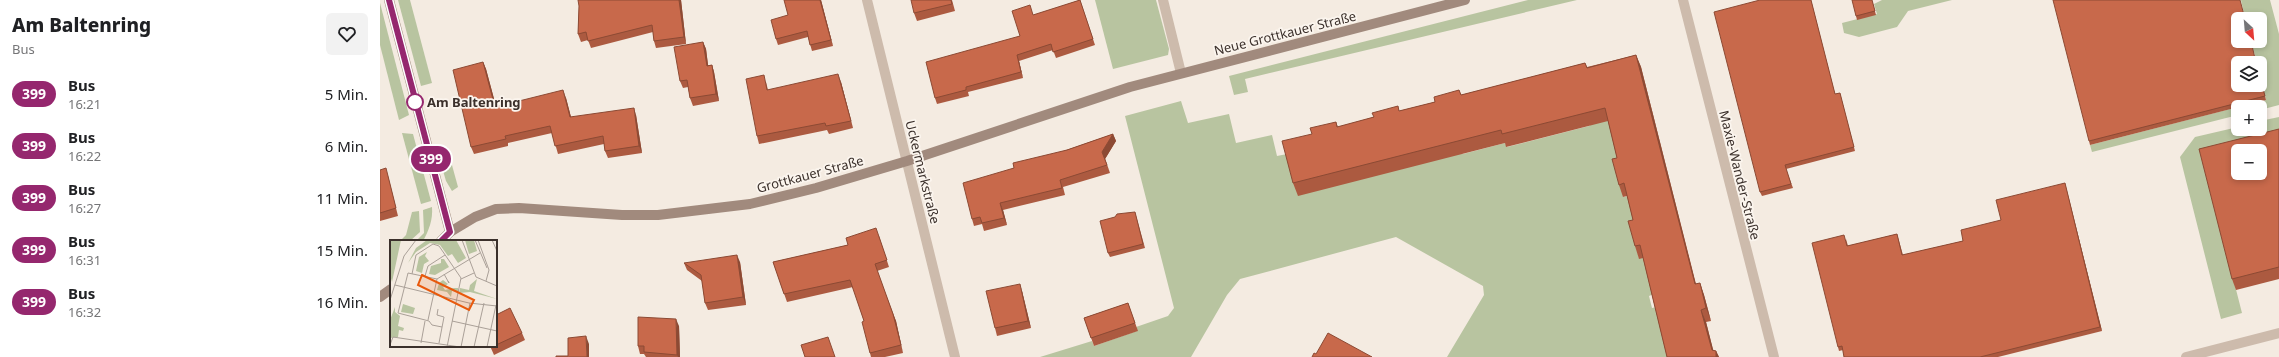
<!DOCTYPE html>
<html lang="de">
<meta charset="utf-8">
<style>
:root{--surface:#fff;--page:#f2f2f2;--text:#202124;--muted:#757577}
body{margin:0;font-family:"Noto Sans",sans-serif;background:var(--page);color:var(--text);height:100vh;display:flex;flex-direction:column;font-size:15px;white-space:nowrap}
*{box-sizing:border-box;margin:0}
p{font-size:13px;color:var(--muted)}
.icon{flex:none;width:22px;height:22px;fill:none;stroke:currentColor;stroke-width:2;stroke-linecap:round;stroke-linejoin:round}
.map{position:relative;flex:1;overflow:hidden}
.details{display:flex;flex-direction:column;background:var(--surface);width:380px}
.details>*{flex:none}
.badge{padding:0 8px;border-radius:13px;font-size:14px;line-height:26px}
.needle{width:26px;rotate:154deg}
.buttons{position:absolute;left:1851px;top:12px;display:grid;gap:8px}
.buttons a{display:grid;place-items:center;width:36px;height:36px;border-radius:6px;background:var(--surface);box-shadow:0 2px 6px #0003;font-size:20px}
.map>.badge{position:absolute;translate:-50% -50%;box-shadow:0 0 0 2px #fff}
.round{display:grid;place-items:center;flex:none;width:42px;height:42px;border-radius:6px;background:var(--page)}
.overview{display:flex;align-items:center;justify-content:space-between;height:68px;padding:0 12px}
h1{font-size:19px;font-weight:800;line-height:30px}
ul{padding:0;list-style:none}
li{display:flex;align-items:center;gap:12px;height:52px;padding:0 12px}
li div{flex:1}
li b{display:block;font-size:15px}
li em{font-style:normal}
li .badge{min-width:44px;font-weight:700;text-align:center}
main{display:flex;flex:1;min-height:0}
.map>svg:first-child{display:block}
.green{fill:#b8c4a0}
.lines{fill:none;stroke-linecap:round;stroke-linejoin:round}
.street{stroke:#cdbbac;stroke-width:10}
.secondary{stroke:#a18a7d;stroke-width:10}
.wall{fill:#ac5a40}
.shaded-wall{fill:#8c4a34}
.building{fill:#c8694b;stroke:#8c4a34;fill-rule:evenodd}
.line-casing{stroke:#fff;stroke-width:9}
.line{stroke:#95276e;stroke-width:6}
.stop-dot{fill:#fff;stroke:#95276e;stroke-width:2}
.labels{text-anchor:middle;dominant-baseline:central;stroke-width:3.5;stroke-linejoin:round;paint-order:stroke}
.street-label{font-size:13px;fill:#3b302b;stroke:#fbf5ee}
.stop-label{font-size:13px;font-weight:bold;fill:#3b302b;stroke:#fbf5ee;text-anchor:start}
.inset-road{fill:none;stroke:#aaa098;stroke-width:1}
.view{fill:#e8590c;fill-opacity:0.15;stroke:#e8590c;stroke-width:2}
.inset-edge{fill:none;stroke:#3b302b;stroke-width:2}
</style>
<main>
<section class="details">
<div class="overview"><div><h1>Am Baltenring</h1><p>Bus</p></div><a class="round"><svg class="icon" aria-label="heart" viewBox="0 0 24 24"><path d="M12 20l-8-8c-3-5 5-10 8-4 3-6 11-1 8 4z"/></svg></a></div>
<ul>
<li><span class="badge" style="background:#95276e;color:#fff">399</span><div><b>Bus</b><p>16:21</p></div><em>5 Min.</em></li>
<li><span class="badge" style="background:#95276e;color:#fff">399</span><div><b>Bus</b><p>16:22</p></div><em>6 Min.</em></li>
<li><span class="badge" style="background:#95276e;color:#fff">399</span><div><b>Bus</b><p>16:27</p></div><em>11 Min.</em></li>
<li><span class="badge" style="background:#95276e;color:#fff">399</span><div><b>Bus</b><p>16:31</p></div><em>15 Min.</em></li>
<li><span class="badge" style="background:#95276e;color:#fff">399</span><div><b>Bus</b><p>16:32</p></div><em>16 Min.</em></li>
</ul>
</section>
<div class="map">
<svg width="1899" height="357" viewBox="0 0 1899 357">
<rect width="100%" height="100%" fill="#f4ebe1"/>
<g class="green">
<path d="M18,0H30L52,83L41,86Z"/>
<path d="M715,0H776L789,49L788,55L733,69Z"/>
<path d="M1148,0H1197L865,79L868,92L854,95L849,76Z"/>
<path d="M1502,0H1572L1528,11L1517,27L1479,37L1464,33L1462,23L1497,14L1494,4Z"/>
<path d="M1861,0H1890L1899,34V105L1880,110V107H1860L1886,100L1880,76V63H1877L1871,41H1880V19H1865Z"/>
<path d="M0,3L29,115L19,120L0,45Z"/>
<path d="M801,101L808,123L849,114L856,143L892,135L897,156L907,154H1083L1125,143L1127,147L1209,126L1227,112L1242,170L1243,197L1248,196L1258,232L1253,234L1259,258H1264L1274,294L1269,296L1272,308L1281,306L1288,357H1067L1104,295L1103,286L1016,237L860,279L847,295L811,357H660L712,341L714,346L757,331L756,327L788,316L794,308L745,116Z"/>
<path d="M1858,107V115L1712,152L1710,145Z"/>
<path d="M1899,117V141L1823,160L1862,313L1841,319L1800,157L1815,137L1858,127V129H1880V121Z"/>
<path d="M22,133L33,134L51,201L41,204Z"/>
<path d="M67,147L78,187L72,191L66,181L57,150Z"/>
<path d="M52,207C53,220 49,230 43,241H36L44,233L43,210Z"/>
<path d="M39,211L40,232L30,241H20L26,235L32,212Z"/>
</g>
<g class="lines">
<g class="street">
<path d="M487,0L575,357"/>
<path d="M783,0L801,73"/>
<path d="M1303,0L1394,357"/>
<path d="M1806,357L1899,333"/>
</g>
<g class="secondary">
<path d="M9,0L70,232"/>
<path d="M61,241L70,232L95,217L116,209L139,208L242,215H278L370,204L436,188L527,161L750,87L1085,0"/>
<path d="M0,297L11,289"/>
</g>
</g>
<g class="wall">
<path d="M301,0L306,44L276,48L274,41L273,32L211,48L208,40L201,42L198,34L199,6Z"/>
<path d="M441,0L453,46L432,51L428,37L398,45L396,39L408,15Z"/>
<path d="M572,0L575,11L537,21L534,13Z"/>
<path d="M700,0L715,45L676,58L673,50L639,61L643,78L588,92L589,96L557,104L555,98L640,36L654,15Z"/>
<path d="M1380,0H1431L1455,94L1460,93L1461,97L1475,151L1406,169L1413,188L1382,196L1380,192Z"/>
<path d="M1492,0L1496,15L1477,20L1476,16Z"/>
<path d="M323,42L326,49L328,65H332L334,72L339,101L313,106L310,98L308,87L303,88L300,81Z"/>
<path d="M1256,55L1261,67L1316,284L1320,283L1324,295L1331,321L1326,322L1333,350L1336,351L1339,357H1287L1263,258L1259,259L1255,246L1253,220L1247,196L1243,197L1239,185L1237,158L1228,121L1126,147L1125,143L918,196L913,183L932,134L956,122L958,127L994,117L1018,106L1019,111L1055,102L1079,90L1081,95L1205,63L1207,67Z"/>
<path d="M103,62L106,69L116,106L186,98L191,117L256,115L262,153L228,158L225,151L224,144L178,154L172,133L128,143V146L94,154L91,147Z"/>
<path d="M1880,76L1886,100L1710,145L1709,141L1880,85Z"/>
<path d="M386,82L388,90L461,82L473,128L449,134L447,130L379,144L377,136Z"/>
<path d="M1899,129V279L1856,290L1852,279Z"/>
<path d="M733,134L736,141L725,159L730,173L683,187L685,195L623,210L627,225L604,231L602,224L594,226L592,219L634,168Z"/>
<path d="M0,170L8,176L18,216L0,221Z"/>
<path d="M1685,183L1722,331L1618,357H1464L1463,350L1459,351L1458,347L1466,239L1468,246L1517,234L1523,255L1583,241L1621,220Z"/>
<path d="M755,212L765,248L730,257L728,253Z"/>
<path d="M499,236L509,267L497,271L516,321L523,353L505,357H491L490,353L484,321L473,287L407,302L393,262L468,245Z"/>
<path d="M360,262L366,305L328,310L325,303L322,281L307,270L304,263Z"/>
<path d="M642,291L651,328L617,336L615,328Z"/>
<path d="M748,303L758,331L714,346L704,318Z"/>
<path d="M116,315L142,333L145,340L114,355L110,346H116Z"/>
<path d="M299,326L300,357H266L264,354H260L258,346Z"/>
</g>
<g class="shaded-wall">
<path d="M299,0H301L306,44L304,37Z"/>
<path d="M440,0H441L453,46L451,40Z"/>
<path d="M323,42L326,49L329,73L327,66Z"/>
<path d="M637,55L639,61L643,78L641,72Z"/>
<path d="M1256,55L1261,67L1319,297L1315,284Z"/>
<path d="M103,62L106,69L118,114L115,107Z"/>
<path d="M332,65L334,72L339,101L336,94Z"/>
<path d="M458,74L461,82L473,128L471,121Z"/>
<path d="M183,90L186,98L193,125L190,117Z"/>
<path d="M254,108L256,115L262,153L259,146Z"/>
<path d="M733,134L736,141L725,159L730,173L722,152Z"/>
<path d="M1685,183L1722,331L1720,327Z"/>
<path d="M620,203L623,210L627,225L624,218Z"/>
<path d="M357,255L360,262L366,305L363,297Z"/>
<path d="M1320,283L1324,295L1331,321L1326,308Z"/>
<path d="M640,284L642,291L651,328L648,321Z"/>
<path d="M1321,310L1326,322L1335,357L1332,350Z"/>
<path d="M513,314L516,321L523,353L521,345Z"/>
<path d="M296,319L299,326L300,357H298L297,355Z"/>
<path d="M206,336L209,344V357H207Z"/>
<path d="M1336,351L1339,357H1336Z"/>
</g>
<g class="building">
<path d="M198,0H299L304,37L274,41L272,25L208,41L206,32L198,34L199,6Z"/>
<path d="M404,0H440L451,40L430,45L427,31L396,39L391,20L408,15Z"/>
<path d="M531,0H571L572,4L534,13Z"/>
<path d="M700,0L713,39L673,52L671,44L637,55L641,72L586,87V90L555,98L546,62L640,36L632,11L650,5L653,15Z"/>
<path d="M1380,0H1431L1455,94L1460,93L1474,147L1405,165L1411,184L1380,192L1334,12Z"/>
<path d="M1472,0H1492L1495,11L1476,16Z"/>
<path d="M1673,0H1860L1865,19H1858V41H1871L1876,63H1858V85H1880V78L1885,96L1709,141Z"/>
<path d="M323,42L327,66L332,65L336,94L310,98L307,80L300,81L294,47Z"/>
<path d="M1256,55L1315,284L1320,283L1326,308L1321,310L1332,350L1336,351V357H1287L1260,245L1255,246L1248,221L1253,220L1244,183L1239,185L1232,159L1237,158L1225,108L1122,134L1121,130L913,183L902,141L932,134L930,128L956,122L957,127L994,117L992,113L1018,106L1019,111L1055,102L1054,97L1079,90L1081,95L1205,63L1207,68Z"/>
<path d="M103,62L115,107L183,90L190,117L254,108L259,146L225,151L223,136L175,146L170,126L125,136L126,139L91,147L73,70Z"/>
<path d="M458,74L471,121L446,126L445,123L377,136L366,79L384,75L387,90Z"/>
<path d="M1899,129V267L1852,279L1819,149ZM1858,151H1880V173H1858Z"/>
<path d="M733,134L722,152L727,165L680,180L682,188L620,203L624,218L602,223L600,217L592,219L583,183L634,168L633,163L687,150Z"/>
<path d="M6,168L16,208L0,213V170Z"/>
<path d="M1685,183L1720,327L1600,357H1464L1462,346L1458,347L1432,243L1464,235L1467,246L1517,234L1522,255L1583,241L1581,230L1621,220L1616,200Z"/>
<path d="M755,212L763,244L728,253L720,221L735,217L737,214Z"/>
<path d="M496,228L507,260L495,264L513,314L521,345L490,353L482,322L484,321L470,280L404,294L393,262L468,245L466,238Z"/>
<path d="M357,255L363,297L325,303L321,275L304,263Z"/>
<path d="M640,284L648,321L615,328L606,291Z"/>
<path d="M748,303L755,323L711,338L704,318Z"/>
<path d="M130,308L142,333L116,345V315Z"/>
<path d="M258,317L296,319L297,355L264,352V346H258Z"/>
<path d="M948,333L992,357H932L934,353L936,354Z"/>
<path d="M206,336L207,357H176V356H188V338Z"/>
<path d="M448,337L455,357H425L421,345Z"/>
</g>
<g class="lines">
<g class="line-casing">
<path id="line" d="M9,0L70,232L61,241"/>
</g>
<use href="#line" class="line"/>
</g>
<circle class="stop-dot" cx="35" cy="102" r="8"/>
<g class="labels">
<g class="street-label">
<text transform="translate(905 33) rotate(-14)">Neue Grottkauer Straße</text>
<text transform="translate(543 172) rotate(76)">Uckermarkstraße</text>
<text transform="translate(430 174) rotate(-15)">Grottkauer Straße</text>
<text transform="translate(1360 175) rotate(76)">Maxie-Wander-Straße</text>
</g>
<g class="stop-label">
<text x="47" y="102">Am Baltenring</text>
</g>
</g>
<g transform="translate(10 240)">
<rect width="107" height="107" fill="#f4ebe1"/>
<path d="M0,0H11L2,42L0,35ZM37,0H66L76,18L68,23L62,14L58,16L50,5L40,3L26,12L18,23L26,8ZM75,0H84L87,11L79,14ZM37,12L35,16L39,21L34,24L32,33L26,31L29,17ZM51,19H54L59,27L45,35L39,34L41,26L51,23ZM87,39L84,51L107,59L80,52L69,53L70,48L79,50L80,45ZM53,40L58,44L53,47L55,50L64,48H68V52L62,51L61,57L57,52L47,50L49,43ZM13,64L25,68L23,74L11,72ZM5,67V72L10,76L8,86L14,88L13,91L9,90L8,97L0,98V80Z" fill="#b8c4a0"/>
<path class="inset-road" d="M72,0L86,37L107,46M85,0L97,28M88,0L99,30L96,41M102,0L107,11M22,34L26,15L43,4L49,6L71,38L57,107M54,34L59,43L58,41M35,36L38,26L55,15M47,39L18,33L8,73L39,81L42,85L52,87M71,39L84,33M5,45L79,63L107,66M0,60L14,16L26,0M48,69L47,75L54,77L49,103M38,80L47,39L90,13M62,81L107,91M31,103L35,81M0,105L3,97L70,107M71,107L80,63M84,107L94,63M97,107L106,65"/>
<path class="view" d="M32,35L84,60L79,70L28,45Z"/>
<rect width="107" height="107" class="inset-edge"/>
</g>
</svg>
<div class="buttons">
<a><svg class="needle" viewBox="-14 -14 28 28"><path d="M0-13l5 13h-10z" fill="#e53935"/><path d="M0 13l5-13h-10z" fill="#757577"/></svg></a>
<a><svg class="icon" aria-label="layers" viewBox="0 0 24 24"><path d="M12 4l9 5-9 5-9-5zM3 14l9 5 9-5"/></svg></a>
<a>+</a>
<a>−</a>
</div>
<b class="badge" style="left:51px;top:159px;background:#95276e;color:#fff">399</b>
</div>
</main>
